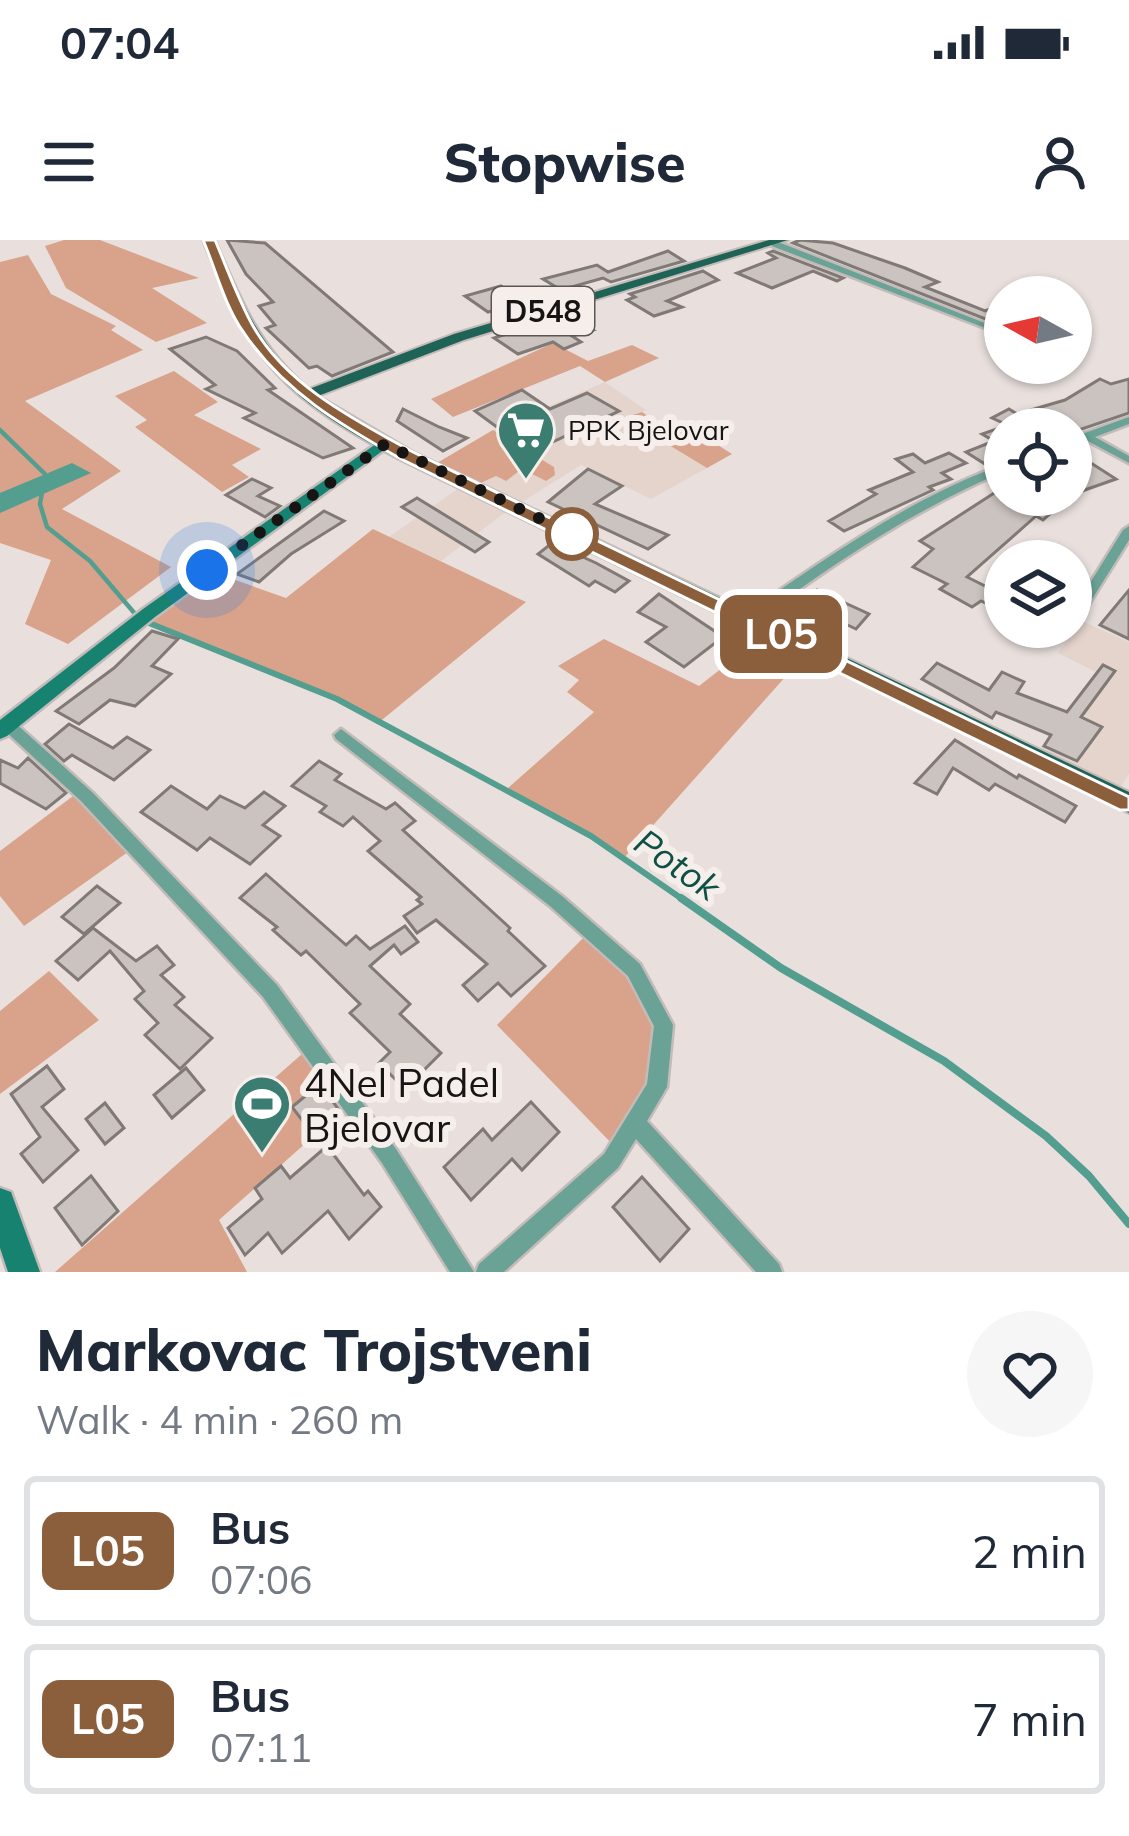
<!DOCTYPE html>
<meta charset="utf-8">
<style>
:root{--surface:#fff;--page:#f6f6f7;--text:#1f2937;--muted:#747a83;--line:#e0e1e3}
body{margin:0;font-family:Mulish,sans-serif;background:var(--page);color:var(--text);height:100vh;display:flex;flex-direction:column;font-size:45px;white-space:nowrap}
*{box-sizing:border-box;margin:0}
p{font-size:39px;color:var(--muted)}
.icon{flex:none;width:66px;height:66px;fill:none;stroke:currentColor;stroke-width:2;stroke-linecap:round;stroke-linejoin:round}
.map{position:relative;height:1032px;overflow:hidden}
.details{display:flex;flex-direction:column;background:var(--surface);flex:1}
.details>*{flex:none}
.badge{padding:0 24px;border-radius:18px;font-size:42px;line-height:78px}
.needle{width:78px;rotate:278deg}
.buttons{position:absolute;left:984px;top:36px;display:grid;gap:24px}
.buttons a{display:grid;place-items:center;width:108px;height:108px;border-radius:50%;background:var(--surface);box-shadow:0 3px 9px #0004;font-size:60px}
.you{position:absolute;width:60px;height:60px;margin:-30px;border:9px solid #fff;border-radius:50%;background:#1a73e8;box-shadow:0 0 0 18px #1a73e833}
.map>.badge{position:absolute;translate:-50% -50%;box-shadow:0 0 0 6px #fff}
.round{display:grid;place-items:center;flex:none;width:126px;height:126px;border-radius:63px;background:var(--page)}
.overview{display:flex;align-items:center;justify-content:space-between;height:204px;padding:0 36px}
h1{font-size:57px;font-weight:800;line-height:90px}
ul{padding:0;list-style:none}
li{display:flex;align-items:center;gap:36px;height:150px;margin:0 24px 18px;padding:0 12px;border:6px solid var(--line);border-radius:12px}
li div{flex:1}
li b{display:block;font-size:45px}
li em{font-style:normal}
li .badge{min-width:132px;font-weight:700;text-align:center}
.status{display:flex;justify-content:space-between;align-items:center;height:84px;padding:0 60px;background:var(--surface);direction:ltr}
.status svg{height:33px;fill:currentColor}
header{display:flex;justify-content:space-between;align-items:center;height:156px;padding:0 36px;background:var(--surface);font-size:54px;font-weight:800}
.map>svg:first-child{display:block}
.built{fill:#e4d4cc}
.green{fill:#d8a38a}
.water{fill:#539e8f}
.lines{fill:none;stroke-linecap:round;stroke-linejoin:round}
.stream-far2{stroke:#539e8f;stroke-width:4.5}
.stream-far1{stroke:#539e8f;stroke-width:6}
.stream{stroke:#539e8f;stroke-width:8}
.building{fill:#cbc3bf;stroke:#807975;stroke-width:3}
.street-casing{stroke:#c3bbb9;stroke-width:5}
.secondary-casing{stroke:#c3bbb9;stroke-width:5}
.primary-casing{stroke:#c3bbb9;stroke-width:4}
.street{fill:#6aa296;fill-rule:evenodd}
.secondary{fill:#188271;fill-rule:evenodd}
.primary{fill:#1f6357;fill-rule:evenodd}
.line{fill:#8b5e3c;stroke:#fff;stroke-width:3}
.walk{stroke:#171513;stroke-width:12;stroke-dasharray:0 21.6}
.stop-dot{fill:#fff;stroke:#8b5e3c;stroke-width:6}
.labels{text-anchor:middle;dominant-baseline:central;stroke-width:12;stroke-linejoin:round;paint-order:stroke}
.far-poi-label{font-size:27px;fill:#171513;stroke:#f6eeea;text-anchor:start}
.shield{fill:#f6eeea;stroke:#5a5654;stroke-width:3}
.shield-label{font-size:30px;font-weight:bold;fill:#171513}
.water-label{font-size:36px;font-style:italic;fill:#0f5045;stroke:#f6eeea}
.near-poi-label{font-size:39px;fill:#171513;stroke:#f6eeea;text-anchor:start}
</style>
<div class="status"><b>07:04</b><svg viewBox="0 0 49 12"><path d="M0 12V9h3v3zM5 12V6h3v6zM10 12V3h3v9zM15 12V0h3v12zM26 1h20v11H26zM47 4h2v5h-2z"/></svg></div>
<header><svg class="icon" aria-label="menu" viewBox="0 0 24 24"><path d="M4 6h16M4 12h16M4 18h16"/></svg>Stopwise<svg class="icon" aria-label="person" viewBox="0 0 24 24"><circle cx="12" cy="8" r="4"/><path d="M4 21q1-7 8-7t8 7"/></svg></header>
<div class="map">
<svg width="1129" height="1032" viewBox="0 0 1129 1032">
<rect width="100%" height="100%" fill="#e9e0dd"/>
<g class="built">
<path d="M605,142L646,170L625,179L707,228L651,259L581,225L514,267L472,247L496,236L506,241L522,229L546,241L554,227L493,190Z"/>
<path d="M459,248L507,271L441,321L389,297Z"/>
<path d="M1082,381L1129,402V534L1114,556L1033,517L1096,432L1058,413Z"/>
</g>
<g class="green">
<path d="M64,0H100L199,38L152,48L207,83L156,102L66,48L45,6Z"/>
<path d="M28,15L51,54L116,86L111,90L143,110L25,161L121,231L62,269L171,327L68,404L25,384L51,320L0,303V22Z"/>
<path d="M553,103L588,121L632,105L659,118L605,142L580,126L453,177L431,159Z"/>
<path d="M174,131L218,162L194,175L261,209L232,225L249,237L222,252L135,187L147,180L115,156Z"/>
<path d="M642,172L673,193L688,186L732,214L707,228L624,178Z"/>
<path d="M493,190L554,227L555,235L546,241L522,229L506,241L496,236L472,247L430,227Z"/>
<path d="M373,289L526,362L377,484L337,459L142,378L207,330L286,358Z"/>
<path d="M604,399L699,446L754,403L795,426L623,619L508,548L594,472L567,452L579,440L558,426Z"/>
<path d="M81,550L135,607L24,686L0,656V611Z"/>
<path d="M590,691C639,734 678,774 657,845C651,867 630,890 618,910L497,785Z"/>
<path d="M49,731L99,780L0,854V771Z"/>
<path d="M311,806L351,863L219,980L247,1032H55Z"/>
</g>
<path class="water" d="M72,223L91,233L0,273V253Z"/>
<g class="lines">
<path class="stream-far2" d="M0,190L45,234L40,264L47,287L90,321L136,375"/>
<path class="stream-far1" d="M149,383L337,459L591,596L685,661"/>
<path class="stream" d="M681,658L781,728L944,821L1046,896L1089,936L1129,984"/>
</g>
<g class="building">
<path d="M227,0L265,3L393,112L332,136L317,126L309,128L266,88L275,85L259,66L273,62L246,34Z"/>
<path d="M800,0L833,3L905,28L938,42L925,47L985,71L1005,63V75L993,82L793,3Z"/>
<path d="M668,11L684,21L611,42L603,38L561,50L543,39L597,25L608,32Z"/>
<path d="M773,11L843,38L837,41L813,31L772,48L737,33L776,18L768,13Z"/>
<path d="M703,31L718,40L667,61L682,67L654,76L627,60L635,57L630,54Z"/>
<path d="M501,46L508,52L517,49L535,59L488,72L465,56Z"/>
<path d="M565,75L593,90L572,96L581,102L564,109L553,102L518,114L494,98Z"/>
<path d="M206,97L237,111L275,148L268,150L353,208L323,218L244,178L255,173L206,149L215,145L170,109Z"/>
<path d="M1100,139L1111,144L1129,139V173L1073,192L1036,189L1023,181L1012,187L992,178L1009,169L1017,174L1065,160Z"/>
<path d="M522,150L550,169L587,153L619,171L531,212L475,171Z"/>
<path d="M403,169L439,187L467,198L443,211L397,181Z"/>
<path d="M1005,186V216L985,224L966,212L994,201L982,194Z"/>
<path d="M949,213L966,223L942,233L951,239L929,247L933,250L844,291L829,281L876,254L869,250L913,232L896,219L913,214L925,223Z"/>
<path d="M1080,216L1116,239L1079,252L1071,248V219Z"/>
<path d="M588,229L622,246L595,264L668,295L648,309L548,262Z"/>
<path d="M252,239L271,248L258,256L280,266L265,277L226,255Z"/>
<path d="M1005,246V255H1071L1043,280L1036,276L967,337L1005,356V372L981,361L972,367L940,349L947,344L913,327L933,309L920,301Z"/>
<path d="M417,258L489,302L475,312L402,267Z"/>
<path d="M324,271L344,281L291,314L259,342L237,334Z"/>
<path d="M552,303L596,323L629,341L615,352L595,341L589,346L538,314Z"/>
<path d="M817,350L869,374L856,389L818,371L802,386L783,376Z"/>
<path d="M1129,350V399L1100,385Z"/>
<path d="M659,354L716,392L722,386L740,395L726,409L715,403L684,427L646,402L666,387L638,372Z"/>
<path d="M152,391L178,399L152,426L171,434L135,466L110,460L79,484L56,471L114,428Z"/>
<path d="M937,423L989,450L1002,432L1024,442L1017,453L1067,472L1103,425L1115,431L1081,477L1102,487L1077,521L1044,506L1051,495L996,472L992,478L922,439Z"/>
<path d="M69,484L113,508L127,497L150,510L114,540L72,515L64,521L45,504Z"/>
<path d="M955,500L1017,538L1019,535L1076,566L1065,582L995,544L989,550L953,528L937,554L915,543Z"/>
<path d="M28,518L66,553L46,569L0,543V520L18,528Z"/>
<path d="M319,521L341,534L335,540L386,569L395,563L415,581L403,590L510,688L508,691L545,726L511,756L498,743L478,761L463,745L487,724L436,680L417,693L404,676L422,664L417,660L421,657L368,611L380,601L353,577L343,586L320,572L326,566L292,546Z"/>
<path d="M171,546L207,569L220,556L245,568L264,552L285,566L263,585L280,596L250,624L210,598L197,610L141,572Z"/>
<path d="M266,634L346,705L356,696L370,709L405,686L418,702L401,714L394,705L370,726L410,764L400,774L441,813L405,849L379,823L390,812L350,773L360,764L306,711L301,715L273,690L277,687L240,658Z"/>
<path d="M97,646L120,663L84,694L62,677Z"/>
<path d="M93,688L136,721L157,706L174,725L161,735L184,757L175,765L212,798L180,829L145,795L158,783L135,759L144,751L110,711L78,740L56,721Z"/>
<path d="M47,826L64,849L42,867L78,910L43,942L21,914L40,897L11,854Z"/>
<path d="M186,828L204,850L172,878L154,855Z"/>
<path d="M320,844L339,870L312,893L292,867Z"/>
<path d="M531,862L559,892L522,930L512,919L471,960L444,927L483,889L492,900Z"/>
<path d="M105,863L124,888L105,904L86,879Z"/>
<path d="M327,906L364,955L368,951L381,967L349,999L328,971L282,1013L268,993L245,1015L228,988L262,959L255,948L281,926L290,938Z"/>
<path d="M91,936L118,971L82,1005L55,968Z"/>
<path d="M642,937L689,989L660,1021L613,967Z"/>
</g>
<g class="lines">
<g class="street-casing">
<g id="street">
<path d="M772,2H778L1000,89L993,91L772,6Z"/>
<path d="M1129,177V184L1095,197L1129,216V223L1086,200L1071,205V198Z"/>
<path d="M1005,224V231C914,270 833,323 755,382H745L743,379C763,360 789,344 812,328C872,288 936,248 1005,224Z"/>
<path d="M1129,286V300L1089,364L1088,367H1078L1077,364L1123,290Z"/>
<path d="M8,480L13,481L93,553L277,745L396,909L474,1032H450L382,923L263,757L81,561L3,489L1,485Z"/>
<path d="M341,489L562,656L640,724L673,785L667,847L647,881L779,1024L782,1032H756L636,899L618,928L504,1032H476L479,1024L604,914L647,844L654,786L628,736L550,666L336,499L334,495Z"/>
</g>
</g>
<g class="secondary-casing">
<g id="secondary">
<path d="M380,201L392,204L155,377L7,496L0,499V480L143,369Z"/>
<path d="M0,948L11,952L40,1032H8L0,1008Z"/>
</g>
</g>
<g class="primary-casing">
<path id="primary" d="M203,0H215C239,57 260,109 309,149L454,94L769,0H788L464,100L318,156L413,212L1129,552V573L401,220C283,157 252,124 203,0Z"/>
</g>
<use href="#street" class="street"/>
<use href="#secondary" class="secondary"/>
<use href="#primary" class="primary"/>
</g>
<path class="line" d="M203,0H215C227,28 238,59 253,86C287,146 355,180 413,212L1129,557V570H1120L401,219C341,185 284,152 244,93C225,67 216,30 203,0Z"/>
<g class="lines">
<path class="walk" d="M207,330L385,204L572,294"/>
</g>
<defs>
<g id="supermarket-pin" transform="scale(3)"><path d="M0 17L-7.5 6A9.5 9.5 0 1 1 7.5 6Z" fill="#3b7e71" stroke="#f6eeea"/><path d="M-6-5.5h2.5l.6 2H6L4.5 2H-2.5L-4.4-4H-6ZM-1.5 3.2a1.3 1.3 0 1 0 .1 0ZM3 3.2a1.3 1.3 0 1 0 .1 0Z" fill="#fff"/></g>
<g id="stadium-pin" transform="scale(3)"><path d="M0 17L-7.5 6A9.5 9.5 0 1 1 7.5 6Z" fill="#3b7e71" stroke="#f6eeea"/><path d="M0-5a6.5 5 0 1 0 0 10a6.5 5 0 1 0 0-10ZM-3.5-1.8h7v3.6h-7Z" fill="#fff"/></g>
</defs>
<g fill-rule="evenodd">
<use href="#supermarket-pin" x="526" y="190"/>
<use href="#stadium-pin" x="262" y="864"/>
</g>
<circle class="stop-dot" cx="572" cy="294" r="24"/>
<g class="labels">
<g class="far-poi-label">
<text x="568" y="190">PPK Bjelovar</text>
</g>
<rect class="shield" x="492" y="47" width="102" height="48" rx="9"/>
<g class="shield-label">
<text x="543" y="71">D548</text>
</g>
<g class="water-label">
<text transform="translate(678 624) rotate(35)">Potok</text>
</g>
<g class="near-poi-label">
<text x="304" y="842">4Nel Padel<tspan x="304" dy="45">Bjelovar</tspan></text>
</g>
</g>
</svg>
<div class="buttons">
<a><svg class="needle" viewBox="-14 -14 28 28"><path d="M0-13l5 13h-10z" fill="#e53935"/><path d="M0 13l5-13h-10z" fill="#747a83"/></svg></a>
<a><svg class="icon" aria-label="locate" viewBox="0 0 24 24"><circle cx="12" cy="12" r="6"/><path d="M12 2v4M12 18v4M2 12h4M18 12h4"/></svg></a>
<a><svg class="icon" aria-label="layers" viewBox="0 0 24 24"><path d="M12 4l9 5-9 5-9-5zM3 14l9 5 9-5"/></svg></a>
</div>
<div class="you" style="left:207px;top:330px"></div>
<b class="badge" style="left:781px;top:394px;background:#8b5e3c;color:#fff">L05</b>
</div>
<section class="details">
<div class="overview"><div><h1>Markovac Trojstveni</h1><p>Walk · 4 min · 260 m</p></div><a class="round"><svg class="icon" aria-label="heart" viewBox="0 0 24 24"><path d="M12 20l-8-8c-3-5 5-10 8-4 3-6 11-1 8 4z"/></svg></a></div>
<ul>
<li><span class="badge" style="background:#8b5e3c;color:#fff">L05</span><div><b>Bus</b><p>07:06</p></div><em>2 min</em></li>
<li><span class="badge" style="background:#8b5e3c;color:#fff">L05</span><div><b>Bus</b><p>07:11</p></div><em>7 min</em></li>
</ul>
</section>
